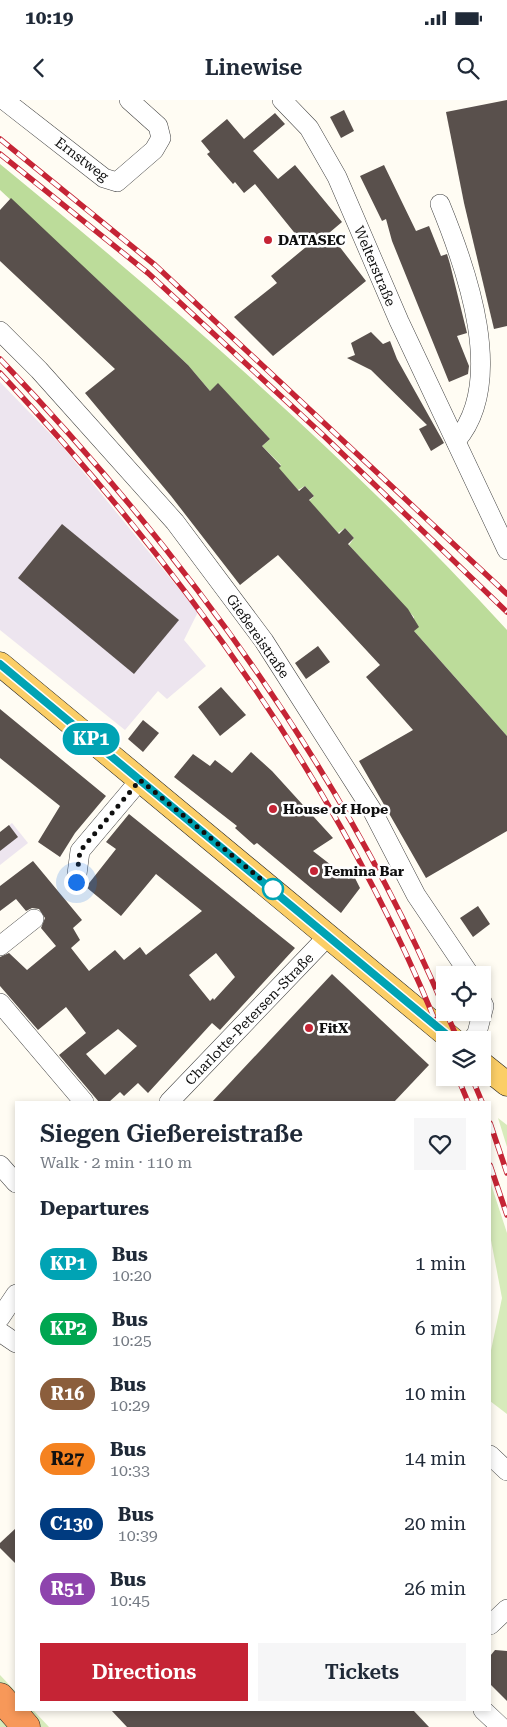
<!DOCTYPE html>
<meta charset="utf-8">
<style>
:root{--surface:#fff;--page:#f6f6f7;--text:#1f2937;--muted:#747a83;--accent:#c52435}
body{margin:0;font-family:"Roboto Serif",serif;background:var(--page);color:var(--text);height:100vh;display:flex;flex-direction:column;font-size:19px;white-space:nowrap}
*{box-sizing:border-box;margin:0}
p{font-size:16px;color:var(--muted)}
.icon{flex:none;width:28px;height:28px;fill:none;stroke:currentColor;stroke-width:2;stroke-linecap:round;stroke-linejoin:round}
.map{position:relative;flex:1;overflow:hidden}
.panel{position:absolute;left:15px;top:1001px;width:476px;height:610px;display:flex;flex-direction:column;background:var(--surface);border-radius:0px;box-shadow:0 2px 8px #0003}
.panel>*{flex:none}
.badge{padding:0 10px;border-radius:16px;font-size:18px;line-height:32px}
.fabs{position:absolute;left:436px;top:866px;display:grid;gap:10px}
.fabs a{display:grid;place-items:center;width:55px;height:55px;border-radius:0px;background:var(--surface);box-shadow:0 2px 8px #0003;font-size:25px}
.you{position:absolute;width:25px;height:25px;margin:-12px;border:4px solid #fff;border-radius:50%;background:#1a73e8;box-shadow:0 0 0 8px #1a73e833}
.map>.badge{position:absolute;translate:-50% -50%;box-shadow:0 0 0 2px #fff}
h2{padding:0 25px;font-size:19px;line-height:45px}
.round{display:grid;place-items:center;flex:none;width:52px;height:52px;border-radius:0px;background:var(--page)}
.summary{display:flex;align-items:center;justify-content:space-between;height:85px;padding:0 25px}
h1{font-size:24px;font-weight:600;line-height:38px}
.primary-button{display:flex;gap:10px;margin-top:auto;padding:10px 25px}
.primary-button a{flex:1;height:58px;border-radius:0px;background:var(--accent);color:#fff;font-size:20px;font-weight:600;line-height:58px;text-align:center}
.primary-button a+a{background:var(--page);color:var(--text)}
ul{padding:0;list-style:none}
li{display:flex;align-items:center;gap:15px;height:65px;padding:0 25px}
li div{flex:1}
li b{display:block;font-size:19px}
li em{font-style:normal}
li .badge{min-width:55px;font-weight:700;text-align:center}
.status{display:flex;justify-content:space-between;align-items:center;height:35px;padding:0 25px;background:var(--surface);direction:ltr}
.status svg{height:14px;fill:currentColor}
header{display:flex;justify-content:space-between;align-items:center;height:65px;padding:0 25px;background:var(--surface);font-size:22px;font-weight:600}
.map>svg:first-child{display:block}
.industrial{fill:#ede5ef}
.green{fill:#d7ebbb}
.forest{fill:#bcdc9a}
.building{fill:#59504c;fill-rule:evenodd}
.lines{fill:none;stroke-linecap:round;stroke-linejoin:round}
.minor-casing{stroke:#434343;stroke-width:20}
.major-casing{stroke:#212121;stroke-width:25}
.highway-casing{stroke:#212121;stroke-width:29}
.minor{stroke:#fff;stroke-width:19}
.major{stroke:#fbce67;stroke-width:24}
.highway{stroke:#f79859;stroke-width:28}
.rail-casing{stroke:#c52435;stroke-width:5.5}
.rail{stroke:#fff;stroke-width:4;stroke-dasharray:11;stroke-linecap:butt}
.line-casing{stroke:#fff;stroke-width:11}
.line{stroke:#00a3b4;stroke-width:8}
.walk{stroke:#101010;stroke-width:5;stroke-dasharray:0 9}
.poi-dot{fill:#c52435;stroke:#fff;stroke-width:2}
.stop-dot{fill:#fff;stroke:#00a3b4;stroke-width:2.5}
.labels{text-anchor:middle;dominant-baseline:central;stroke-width:5;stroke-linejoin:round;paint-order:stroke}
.street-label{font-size:14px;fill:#101010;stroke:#fff}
.poi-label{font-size:14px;font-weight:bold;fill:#101010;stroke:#fff;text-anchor:start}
</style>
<div class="status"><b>10:19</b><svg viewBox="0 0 49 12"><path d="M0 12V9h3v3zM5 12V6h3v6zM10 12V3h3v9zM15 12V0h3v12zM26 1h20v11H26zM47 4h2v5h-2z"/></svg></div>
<header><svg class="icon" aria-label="back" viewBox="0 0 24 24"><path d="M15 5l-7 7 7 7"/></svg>Linewise<svg class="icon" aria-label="search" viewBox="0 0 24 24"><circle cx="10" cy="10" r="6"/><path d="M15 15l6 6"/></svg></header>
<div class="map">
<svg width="507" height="1627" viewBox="0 0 507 1627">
<rect width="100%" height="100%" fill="#fffcf3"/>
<g class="industrial">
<path d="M0,282L62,346L198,512L184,540L206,566L167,599L158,591L125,630L0,530Z"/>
<path d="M12,723L28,743L0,765V733Z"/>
</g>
<g class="green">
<path d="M498,1018L507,1025V1047Z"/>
<path d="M490,1081L507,1133V1314L490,1301V1255L502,1198L490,1135Z"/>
<path d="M0,1575L16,1592V1610H33L49,1627H0Z"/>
</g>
<path class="forest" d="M0,64C177,209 352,360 507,530V636L414,531V517L349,445L354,438L345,428L338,433L309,401L314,396L305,386L298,390L278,368L281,365L262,346L270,339L218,284L210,291L187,264L0,90Z"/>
<g class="building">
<path d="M507,0V226L494,229L464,103L446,12Z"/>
<path d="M344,10L354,31L341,38L330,17Z"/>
<path d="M275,13L285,24L253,51L278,79L295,65L342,122L329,133L366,181L273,256L234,217L277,183L271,176L306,147L255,84L244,93L235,82L233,84L207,54L210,52L201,41L227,19L244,39Z"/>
<path d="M384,65L416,131L429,126L441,156L447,154L450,164L467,233L457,236L469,266L468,274L449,282L392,141L386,119L382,121L360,76Z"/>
<path d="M11,98L188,265L210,291L218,283L270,339L262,346L281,366L279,368L299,391L305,386L314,396L309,400L339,434L345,428L354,438L348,444L408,509L419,527L414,531L507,636V731L426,778L359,661L413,630L366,577L380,565L278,455L240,485L171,396L85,293L115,269L0,161V110Z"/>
<path d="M371,232L383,244L390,241L397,259L444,343L431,351L419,329L427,325L371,270L347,258L355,255L351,243Z"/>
<path d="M62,424L179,520L134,574L18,478Z"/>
<path d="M318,546L330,562L306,579L295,563Z"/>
<path d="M221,587L246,615L220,636L198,607Z"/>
<path d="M0,609L106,696L75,733L60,757L38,742L60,706L0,658Z"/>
<path d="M143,620L159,633L143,652L128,639Z"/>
<path d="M251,652L272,671L333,738L313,751L349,779L353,774L360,788L341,813L257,743L254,745L235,728L237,726L174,677L193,654L210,666L215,660L232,673Z"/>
<path d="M129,714L295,848L220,930L212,923L148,993L138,983L124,996L120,992L109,1002H99L59,955L86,933L66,907L38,930L0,886V857L9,853L27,870L56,846L41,828L45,818L39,809L32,808L26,811L16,799L0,811V786L33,761L82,820L73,828L80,840L71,848L89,871L115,850L124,860L140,847L146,855L202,811L156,774L121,816L86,787L116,749L106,742ZM216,853L235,877L214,900L213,898L210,901L189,875ZM118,929L137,946L105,975L86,954Z"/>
<path d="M9,725L18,737L0,751V732Z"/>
<path d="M478,806L490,824L473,837L460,818Z"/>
<path d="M332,874L429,965L394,1002H212Z"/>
<path d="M16,1428V1464L0,1448V1443Z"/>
<path d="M495,1550L507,1551V1601L490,1584V1556Z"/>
<path d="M111,1610H413L429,1627H127Z"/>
</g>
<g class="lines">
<g class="minor-casing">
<g id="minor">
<path d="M4,0L104,78L117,82L154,50L161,38L158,26L129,0"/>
<path d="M282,0L309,28L337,77L399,221L507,450"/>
<path d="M440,104C467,170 507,282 456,341"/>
<path d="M0,231L39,270L175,422L264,541L372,710L416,795L470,875"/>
<path d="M76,782L80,751L140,680"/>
<path d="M0,846L34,819"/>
<path d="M0,903L84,1002"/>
<path d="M472,940L477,933L484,906L482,902"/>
<path d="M169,1002L329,835"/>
<path d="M0,1065L16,1083"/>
<path d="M0,1218L16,1194"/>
<path d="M0,1232L16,1243"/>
<path d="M490,1355L507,1371"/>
<path d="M490,1525L507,1509"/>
<path d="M483,1610L501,1627"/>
</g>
</g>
<g class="major-casing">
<g id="major">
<path d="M0,564L453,940"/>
<path d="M482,964L507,984"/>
</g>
</g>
<g class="highway-casing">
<path id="highway" d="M0,1597L26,1627"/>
</g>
<use href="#minor" class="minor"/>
<use href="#major" class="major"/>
<use href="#highway" class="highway"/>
<g class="rail-casing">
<g id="rail">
<path d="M0,39L155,165L507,494"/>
<path d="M0,54L148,173L324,336L507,512"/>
<path d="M0,259C182,450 341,666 445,910"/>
<path d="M0,273C185,471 345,691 445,945"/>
<path d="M446,912L458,940"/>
<path d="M458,978L468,1002"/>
<path d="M472,978L482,1002"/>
<path d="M490,1023L507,1073"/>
<path d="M490,1065L507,1115"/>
</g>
</g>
<use href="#rail" class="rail"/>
</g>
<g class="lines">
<g class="line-casing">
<path id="line" d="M0,564L453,940"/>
</g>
<use href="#line" class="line"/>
<path class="walk" d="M76,782L80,751L140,680L273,789"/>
</g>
<g class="poi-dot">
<circle cx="268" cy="140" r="5"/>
<circle cx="273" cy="709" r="5"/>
<circle cx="314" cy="771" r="5"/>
<circle cx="309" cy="928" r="5"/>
</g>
<circle class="stop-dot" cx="273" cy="789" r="10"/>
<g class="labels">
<g class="street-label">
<text transform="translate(82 59) rotate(37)">Ernstweg</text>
<text transform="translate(375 166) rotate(67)">Welterstraße</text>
<text transform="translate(258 536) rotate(55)">Gießereistraße</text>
<text transform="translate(249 919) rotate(-46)">Charlotte-Petersen-Straße</text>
</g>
<g class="poi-label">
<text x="278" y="140">DATASEC</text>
<text x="283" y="709">House of Hope</text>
<text x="324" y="771">Femina Bar</text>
<text x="319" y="928">FitX</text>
</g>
</g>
</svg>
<div class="fabs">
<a><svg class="icon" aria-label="locate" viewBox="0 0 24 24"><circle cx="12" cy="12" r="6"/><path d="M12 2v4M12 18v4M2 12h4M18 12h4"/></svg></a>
<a><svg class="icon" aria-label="layers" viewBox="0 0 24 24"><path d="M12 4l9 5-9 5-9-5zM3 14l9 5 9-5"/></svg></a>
</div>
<div class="you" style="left:76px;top:782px"></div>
<b class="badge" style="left:91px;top:639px;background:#00a3b4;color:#fff">KP1</b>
<section class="panel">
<div class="summary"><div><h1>Siegen Gießereistraße</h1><p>Walk · 2 min · 110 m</p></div><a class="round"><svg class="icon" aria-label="heart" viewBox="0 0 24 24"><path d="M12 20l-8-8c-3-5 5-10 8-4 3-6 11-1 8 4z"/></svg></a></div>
<h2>Departures</h2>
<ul>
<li><span class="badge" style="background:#00a3b4;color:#fff">KP1</span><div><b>Bus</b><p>10:20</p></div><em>1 min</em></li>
<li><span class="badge" style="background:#00a651;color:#fff">KP2</span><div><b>Bus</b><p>10:25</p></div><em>6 min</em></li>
<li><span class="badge" style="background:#8b5e3c;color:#fff">R16</span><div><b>Bus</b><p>10:29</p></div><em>10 min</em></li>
<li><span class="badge" style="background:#f58220;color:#111">R27</span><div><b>Bus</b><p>10:33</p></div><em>14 min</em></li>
<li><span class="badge" style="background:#003b80;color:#fff">C130</span><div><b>Bus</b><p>10:39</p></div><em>20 min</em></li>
<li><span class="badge" style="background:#8e44ad;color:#fff">R51</span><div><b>Bus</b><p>10:45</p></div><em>26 min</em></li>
</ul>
<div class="primary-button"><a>Directions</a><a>Tickets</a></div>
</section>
</div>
